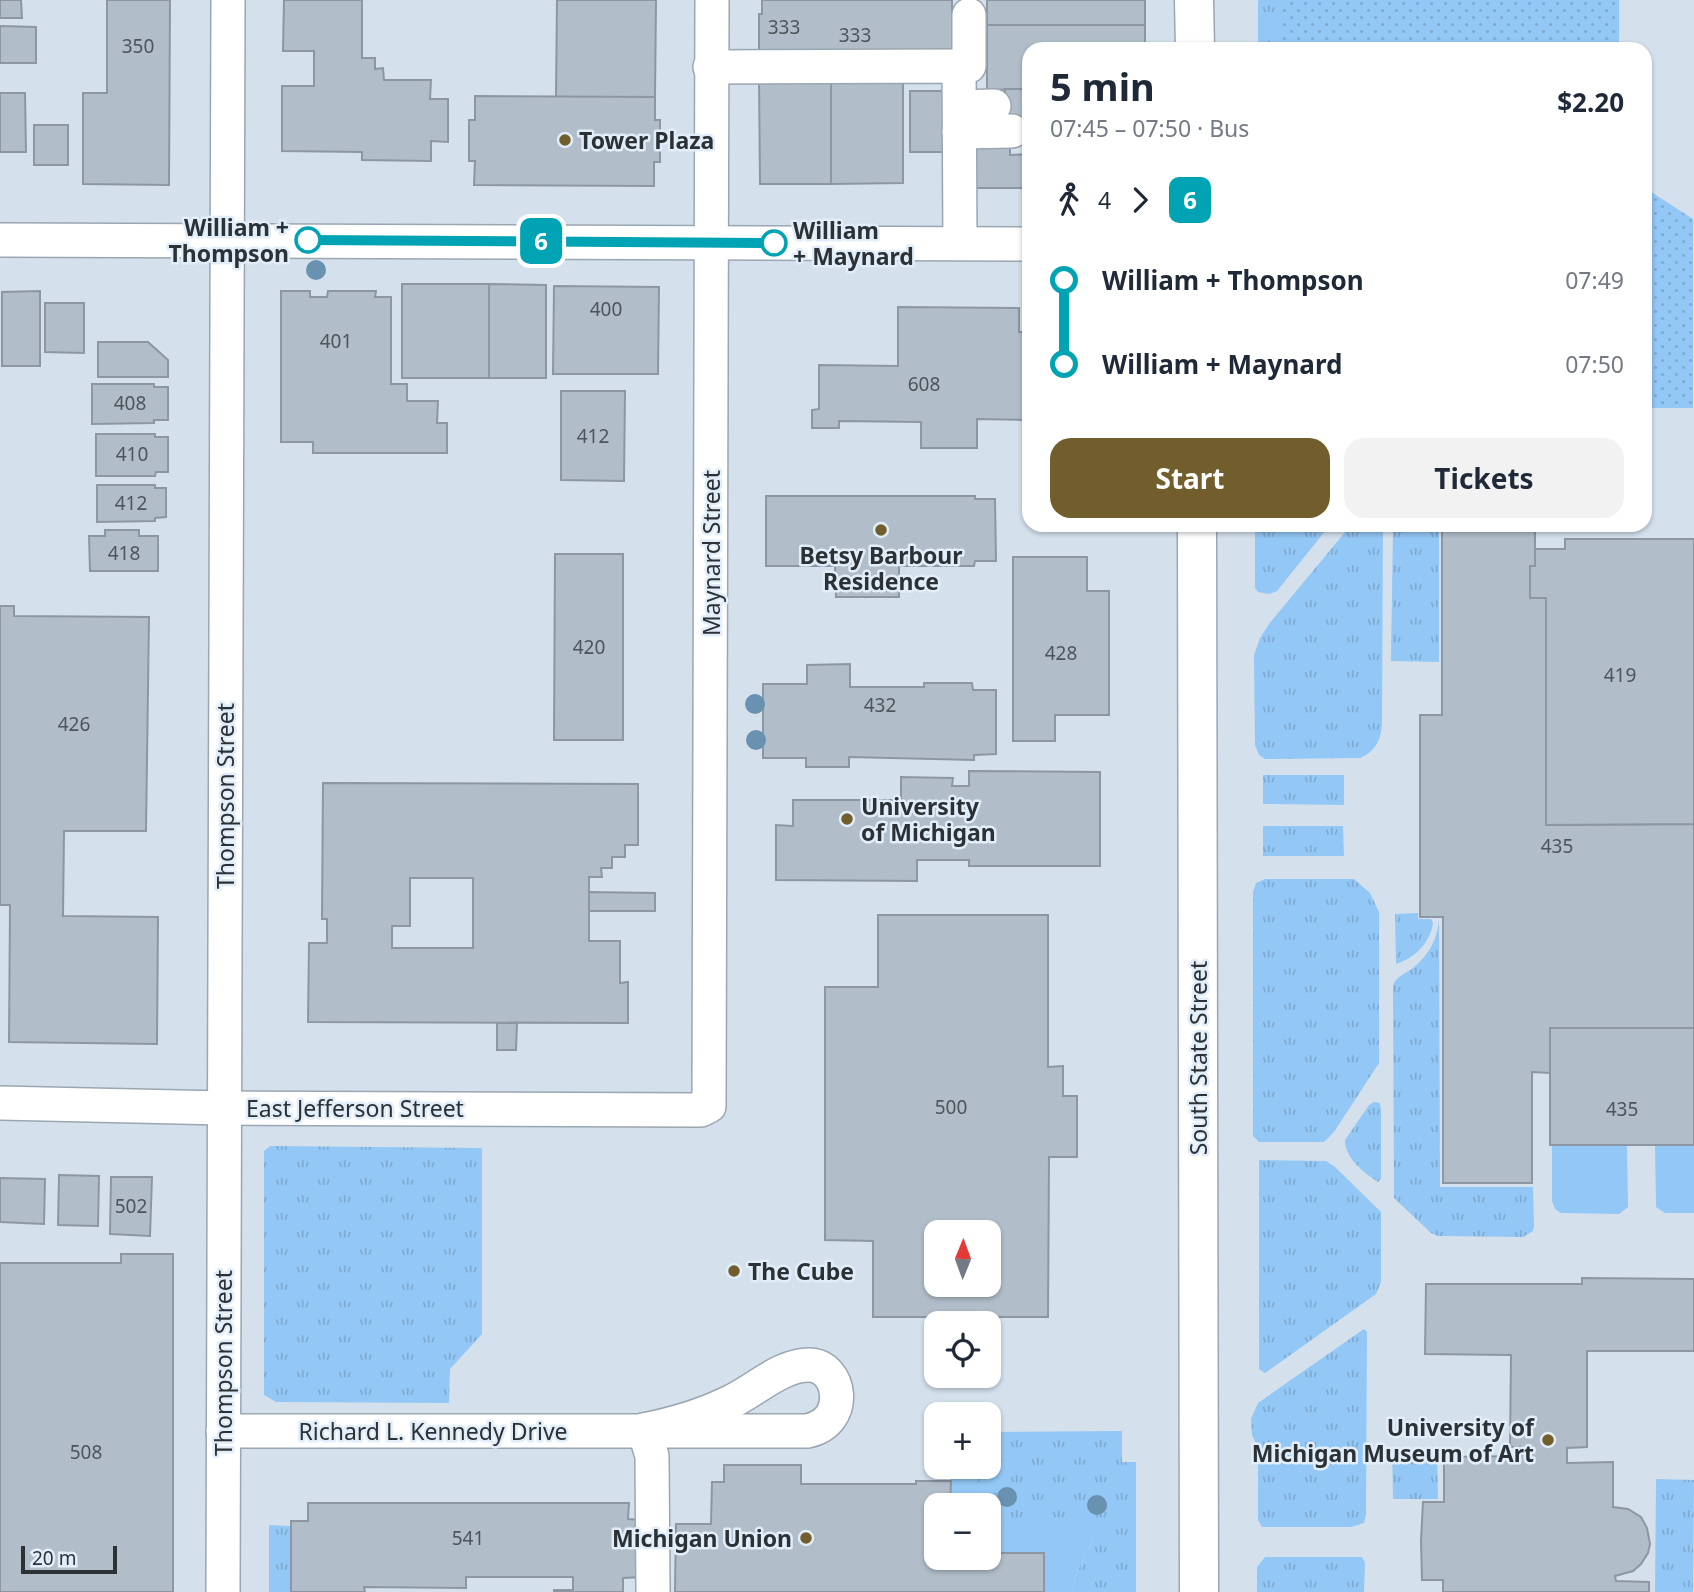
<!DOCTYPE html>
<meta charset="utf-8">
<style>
:root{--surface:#fff;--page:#f2f2f3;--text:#1f2937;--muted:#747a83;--accent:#725e2d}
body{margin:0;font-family:"Noto Sans",sans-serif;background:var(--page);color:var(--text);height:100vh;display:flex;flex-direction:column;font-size:26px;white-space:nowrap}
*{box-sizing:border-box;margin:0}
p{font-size:23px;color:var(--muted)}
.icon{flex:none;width:38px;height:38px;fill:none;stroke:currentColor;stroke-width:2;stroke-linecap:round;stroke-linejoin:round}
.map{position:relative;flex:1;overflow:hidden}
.side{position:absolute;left:1022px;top:42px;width:630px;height:490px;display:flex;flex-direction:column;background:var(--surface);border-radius:21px;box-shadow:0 2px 5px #0004}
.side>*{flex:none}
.badge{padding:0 14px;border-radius:10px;font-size:24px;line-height:46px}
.needle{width:46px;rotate:1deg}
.buttons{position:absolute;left:924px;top:1220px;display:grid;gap:14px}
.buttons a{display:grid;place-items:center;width:77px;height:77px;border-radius:14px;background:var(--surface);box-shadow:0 2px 5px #0004;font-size:35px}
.scale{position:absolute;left:21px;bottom:18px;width:96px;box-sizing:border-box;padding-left:7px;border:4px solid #2c3136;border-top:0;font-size:19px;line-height:24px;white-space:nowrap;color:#2c3136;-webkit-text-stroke:5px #e1eefa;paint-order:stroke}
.map>.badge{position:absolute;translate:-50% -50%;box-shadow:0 0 0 4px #fff}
.legs{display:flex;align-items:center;gap:10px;height:77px;padding:0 28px;font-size:23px}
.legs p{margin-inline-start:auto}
.summary{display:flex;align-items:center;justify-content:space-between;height:119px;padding:0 28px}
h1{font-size:38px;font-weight:700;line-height:52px}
.action{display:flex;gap:14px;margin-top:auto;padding:14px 28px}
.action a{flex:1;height:80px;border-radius:21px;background:var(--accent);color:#fff;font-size:28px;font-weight:700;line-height:80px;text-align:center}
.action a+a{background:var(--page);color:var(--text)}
ul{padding:0 28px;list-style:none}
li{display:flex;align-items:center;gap:24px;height:84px;font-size:26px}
li i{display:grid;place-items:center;width:10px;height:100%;margin:0 9px;background:currentColor}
li i::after{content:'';width:18px;height:18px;margin:-9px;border:5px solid;border-radius:50%;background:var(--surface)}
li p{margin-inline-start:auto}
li:first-child i{background:linear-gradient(#0000 50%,currentColor 0)}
li:last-child i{background:linear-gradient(currentColor 50%,#0000 0)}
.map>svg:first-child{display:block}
.grass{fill:url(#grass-tufts)}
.park{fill:url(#park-dots)}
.garden{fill:#93c7f5}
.building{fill:#b1bec9;stroke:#8c97a3;stroke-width:2;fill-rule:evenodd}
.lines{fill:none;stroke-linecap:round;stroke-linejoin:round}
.minor-casing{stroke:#9aa6b1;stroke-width:36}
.major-casing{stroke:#9aa6b1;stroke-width:41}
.minor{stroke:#fff;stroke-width:33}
.major{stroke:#fff;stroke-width:38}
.tree{fill:#6991b0}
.line-1-casing{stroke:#fff;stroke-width:16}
.line-1{stroke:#00a3b4;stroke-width:10}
.poi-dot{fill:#725e2d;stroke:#e1eefa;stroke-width:2.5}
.stop-1-dot{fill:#fff;stroke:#00a3b4;stroke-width:3.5}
.labels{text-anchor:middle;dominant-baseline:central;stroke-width:5;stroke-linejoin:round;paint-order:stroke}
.number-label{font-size:19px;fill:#4d545b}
.poi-label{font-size:23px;font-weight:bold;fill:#2c3136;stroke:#e1eefa;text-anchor:start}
.stop-label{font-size:23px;font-weight:bold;fill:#2c3136;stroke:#e1eefa;text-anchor:end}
.street-label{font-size:23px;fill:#2c3136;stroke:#e1eefa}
</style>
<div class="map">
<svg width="1694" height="1592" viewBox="0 0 1694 1592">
<defs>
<pattern id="grass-tufts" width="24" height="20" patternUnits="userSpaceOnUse" patternTransform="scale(1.75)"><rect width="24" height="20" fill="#93c7f5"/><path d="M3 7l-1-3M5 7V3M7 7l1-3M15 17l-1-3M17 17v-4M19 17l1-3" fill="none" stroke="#7fabd3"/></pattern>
<pattern id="park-dots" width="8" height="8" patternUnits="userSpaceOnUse" patternTransform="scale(1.75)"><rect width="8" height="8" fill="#93c7f5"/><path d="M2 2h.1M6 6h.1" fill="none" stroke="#7fabd3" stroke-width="1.8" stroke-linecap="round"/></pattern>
</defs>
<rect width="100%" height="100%" fill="#d4e1ed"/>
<g class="grass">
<path d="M1258,0H1318L1337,49H1258Z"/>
<path d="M1255,525H1330L1277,591L1269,594L1258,592L1255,588Z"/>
<path d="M1351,525H1383L1382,724C1381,740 1375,752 1360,758L1265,759L1259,755L1255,745L1254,655L1260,638L1269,624Z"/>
<path d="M1393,525H1439V662L1391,661Z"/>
<path d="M1263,775H1344V805L1263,804Z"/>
<path d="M1263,826H1343L1344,856H1263Z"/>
<path d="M1265,879H1354L1370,893L1379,912V1063L1334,1132L1324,1142H1259L1253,1136V892L1256,883Z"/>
<path d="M1418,913V919H1431L1433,923C1430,943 1415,958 1396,964L1395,914Z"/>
<path d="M1439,920L1440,1187H1533L1534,1226L1533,1231L1523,1237L1438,1236L1431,1233L1394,1198L1393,986C1396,976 1405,974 1413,968C1429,955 1437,940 1439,920Z"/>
<path d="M1374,1102L1380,1103L1381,1110V1179L1378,1182C1365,1174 1344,1157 1345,1140L1369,1105Z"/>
<path d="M270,1146L482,1148V1334L450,1369L449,1403L276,1402L264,1395V1151Z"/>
<path d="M1259,1160L1326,1161L1334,1166L1381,1212V1282L1376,1294L1265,1373L1259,1369Z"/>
<path d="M1364,1329L1367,1332L1366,1514L1364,1523L1351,1527H1262L1258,1520V1448L1252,1435L1251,1419L1258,1403Z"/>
<path d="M1122,1431V1462H1136V1592H1072L1075,1576L1091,1544L1096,1522H990L989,1505H977V1467L989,1466V1432Z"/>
<path d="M1392,1448H1437L1438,1499H1393Z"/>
<path d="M1656,1479L1694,1480L1693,1592H1655Z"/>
<path d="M269,1525L290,1526V1592H269Z"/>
<path d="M1265,1557H1362L1365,1563L1364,1592H1257V1567Z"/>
</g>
<g class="park">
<rect x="1283" y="0" width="336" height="49"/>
<path d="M1645,188L1693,219V408H1645Z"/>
</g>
<g class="garden">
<path d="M1552,1145L1627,1146L1628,1207L1619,1214L1561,1213L1555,1209L1552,1201Z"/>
<path d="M1655,1145H1694V1213H1665L1656,1207Z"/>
<path d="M951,1467H977V1505H950Z"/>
<path d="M989,1521L1097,1522L1091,1544L1075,1576L1072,1592H1044L1043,1553H989Z"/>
</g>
<g class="building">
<path d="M0,0H21L22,18H0Z"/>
<path d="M107,0H170L169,185L83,184V93H107Z"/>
<path d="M284,0H362V58H375V69L383,68L384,80H431L430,99H448V142L431,141V161L362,160V152L282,151V86H314V51H283Z"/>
<path d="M557,0H656L655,97H556Z"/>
<path d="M762,0H952V56L759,61V14H762Z"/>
<rect x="987" y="0" width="158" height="25"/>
<path d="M987,25H1145V49H1029V89L987,90Z"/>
<path d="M0,26L36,27V63H0Z"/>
<path d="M759,76H831V184H760Z"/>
<path d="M831,76H903V183L831,184Z"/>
<rect x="1005" y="89" width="24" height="32"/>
<rect x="910" y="91" width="39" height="61"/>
<path d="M0,93H25L26,152H0Z"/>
<path d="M475,96L655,97V120H660V162H654V186L474,185L475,161H469V120H475Z"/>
<rect x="34" y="125" width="34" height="40"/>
<path d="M968,142H1010V155L1029,154V188H968Z"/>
<rect x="402" y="284" width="87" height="94"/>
<path d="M489,284L546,285V378H489Z"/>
<path d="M554,286L659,287L658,374H553Z"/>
<path d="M40,291V366H2V292Z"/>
<path d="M281,291H310V297H327L328,291H376L375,297H391V384H407V401H438L437,423H447V453H313V442H281Z"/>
<path d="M45,303H84V353L45,352Z"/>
<path d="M898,307L1019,308V332H1029V401H1027L1026,420L977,419V448H921V422L839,421V428H812V410L819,409V365L898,366Z"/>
<path d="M98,342H148L168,360V377H98Z"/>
<path d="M92,384H154V387H168V420H154V423L92,424Z"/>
<path d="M561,391H625L624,481L561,480Z"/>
<path d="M96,434H155V437H168V472H156L155,476H96Z"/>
<path d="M97,485H155V488H166V517L155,518V521L97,522Z"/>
<path d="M766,496H975V499H995L996,561H975L974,566H899V597H836L835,566H766Z"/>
<path d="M1442,525H1535V566H1530V598H1546V825L1694,824V1028H1550V1073L1532,1072V1183H1443V917H1420V715H1442Z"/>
<path d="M105,530H139V536H158V571H90L89,536H105Z"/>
<path d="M1565,539H1694V824L1546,825V598H1530V566H1535V549H1565Z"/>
<path d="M555,554H623V740H554Z"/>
<path d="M1013,557H1087V591H1109V715H1055V741H1013Z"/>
<path d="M0,606H14V616L149,617L146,831H64L63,916L158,917L157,1044L9,1042L10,905H0Z"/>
<path d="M850,664V687H924V683H972L973,690H996V754L974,755V760L849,757V767H806V758H763V684H807V665Z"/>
<path d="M969,771L1100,772V866H969V860H917V881L776,880V825L793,826V800H901V777L953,778L952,786H969Z"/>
<path d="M323,783L638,784V845H625V857H612V868H601L602,877H589V941H620V983L628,982V1023L308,1022L309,943H327V919H322ZM410,878H473V948H392V926H410Z"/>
<path d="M589,892L655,893V911H589Z"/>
<path d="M878,915H1048V1067L1063,1066V1096H1077V1157H1049L1048,1317H873V1241L825,1240V987H878ZM936,1232H989V1284H936Z"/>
<path d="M497,1023H517L516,1050H497Z"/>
<rect x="1550" y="1028" width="144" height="117"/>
<path d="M59,1175L99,1176L98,1226L58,1225Z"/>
<path d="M111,1177H152L150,1236L110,1234Z"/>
<path d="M0,1178L45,1179L44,1224L0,1222Z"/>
<path d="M121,1254H173V1592H0V1263H121Z"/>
<path d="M1582,1278L1694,1279V1351H1587V1447L1567,1448V1463L1613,1462V1507L1628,1509L1641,1517L1647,1528L1650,1544L1648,1553L1641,1564L1633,1571L1615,1576L1616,1581L1649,1582V1592H1443V1580H1422L1421,1541L1423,1502H1444V1457L1521,1456L1522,1447H1510L1511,1355L1425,1354L1426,1284H1582Z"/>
<path d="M724,1465H801V1484H916V1481H951L950,1505H936V1558H989V1553H1044V1592H675L676,1524H711L712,1482H724Z"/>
<path d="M308,1503H629L628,1519L645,1520L642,1577L623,1578V1592H554V1590H573V1577H466V1588L364,1587L365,1592H291V1521H308Z"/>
</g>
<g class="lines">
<g class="minor-casing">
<g id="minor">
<path d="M959,66H969V15"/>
<path d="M710,67L959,66L960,243"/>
<path d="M960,107L994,106"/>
<path d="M959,132L1012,131"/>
<path d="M0,240L1029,244"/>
<path d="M0,1103L223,1108L701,1110L709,1106L712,0"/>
<path d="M644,1430L652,1456L653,1592"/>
<path d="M223,1431H807C851,1422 841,1365 809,1365C779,1365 753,1393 726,1404C699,1417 673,1424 644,1430"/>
<path d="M223,1592L228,0"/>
</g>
</g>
<g class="major-casing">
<g id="major">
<path d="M1194,0L1195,49"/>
<path d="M1197,525L1199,1592"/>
</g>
</g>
<use href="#minor" class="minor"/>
<use href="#major" class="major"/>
</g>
<g class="tree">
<circle cx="316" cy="270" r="10"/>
<circle cx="755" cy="704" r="10"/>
<circle cx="756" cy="740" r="10"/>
<circle cx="1007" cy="1497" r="10"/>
<circle cx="1097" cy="1505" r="10"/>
</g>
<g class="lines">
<g class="line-1-casing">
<path id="line-1" d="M308,240L774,243"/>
</g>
<use href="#line-1" class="line-1"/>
</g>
<g class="poi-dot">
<circle cx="565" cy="140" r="7"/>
<circle cx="881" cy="530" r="7"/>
<circle cx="847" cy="819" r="7"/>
<circle cx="734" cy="1271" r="7"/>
<circle cx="1548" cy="1440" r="7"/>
<circle cx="806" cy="1538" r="7"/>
</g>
<g class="stop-1-dot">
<circle cx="308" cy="240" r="12"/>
<circle cx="774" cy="243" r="12"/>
</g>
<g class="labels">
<g class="number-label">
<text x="784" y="27">333</text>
<text x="855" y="35">333</text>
<text x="138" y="46">350</text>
<text x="606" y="309">400</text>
<text x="336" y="341">401</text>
<text x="924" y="384">608</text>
<text x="130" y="403">408</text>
<text x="593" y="436">412</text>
<text x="132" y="454">410</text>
<text x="131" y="503">412</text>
<text x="124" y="553">418</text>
<text x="589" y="647">420</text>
<text x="1061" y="653">428</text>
<text x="1620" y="675">419</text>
<text x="880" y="705">432</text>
<text x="74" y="724">426</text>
<text x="1557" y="846">435</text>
<text x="951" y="1107">500</text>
<text x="1622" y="1109">435</text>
<text x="131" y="1206">502</text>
<text x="86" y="1452">508</text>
<text x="468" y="1538">541</text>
</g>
<g class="poi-label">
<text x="579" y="140">Tower Plaza</text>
<text x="881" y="555" text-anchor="middle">Betsy Barbour<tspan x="881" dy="26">Residence</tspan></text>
<text x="861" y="806">University<tspan x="861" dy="26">of Michigan</tspan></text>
<text x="748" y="1271">The Cube</text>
<text x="1534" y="1427" text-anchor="end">University of<tspan x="1534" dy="26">Michigan Museum of Art</tspan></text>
<text x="792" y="1538" text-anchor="end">Michigan Union</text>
</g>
<g class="stop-label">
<text x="289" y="227">William +<tspan x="289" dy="26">Thompson</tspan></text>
<text x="793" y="230" text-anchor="start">William<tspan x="793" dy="26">+ Maynard</tspan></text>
</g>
<g class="street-label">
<text transform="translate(711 553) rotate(-90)">Maynard Street</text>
<text transform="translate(225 796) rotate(-90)">Thompson Street</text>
<text transform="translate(1198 1058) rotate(-90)">South State Street</text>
<text x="355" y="1108">East Jefferson Street</text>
<text transform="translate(223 1363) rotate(-90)">Thompson Street</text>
<text x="433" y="1431">Richard L. Kennedy Drive</text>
</g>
</g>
</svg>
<div class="buttons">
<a><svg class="needle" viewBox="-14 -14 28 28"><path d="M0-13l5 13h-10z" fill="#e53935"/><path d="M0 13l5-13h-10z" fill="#747a83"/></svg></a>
<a><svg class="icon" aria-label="locate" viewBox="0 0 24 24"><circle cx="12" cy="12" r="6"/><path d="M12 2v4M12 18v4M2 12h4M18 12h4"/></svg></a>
<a>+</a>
<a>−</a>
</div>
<div class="scale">20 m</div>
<b class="badge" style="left:541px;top:241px;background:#00a3b4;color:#fff">6</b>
<section class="side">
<div class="summary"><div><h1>5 min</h1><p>07:45 – 07:50 · Bus</p></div><b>$2.20</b></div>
<div class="legs"><svg class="icon" aria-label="walk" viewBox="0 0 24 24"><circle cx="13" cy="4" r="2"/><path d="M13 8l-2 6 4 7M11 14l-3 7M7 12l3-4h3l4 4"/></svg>4<svg class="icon" aria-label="forward" viewBox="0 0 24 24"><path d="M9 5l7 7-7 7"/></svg><b class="badge" style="background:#00a3b4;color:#fff">6</b></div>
<ul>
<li><i style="color:#00a3b4"></i><b>William + Thompson</b><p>07:49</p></li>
<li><i style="color:#00a3b4"></i><b>William + Maynard</b><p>07:50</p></li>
</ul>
<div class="action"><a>Start</a><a>Tickets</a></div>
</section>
</div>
